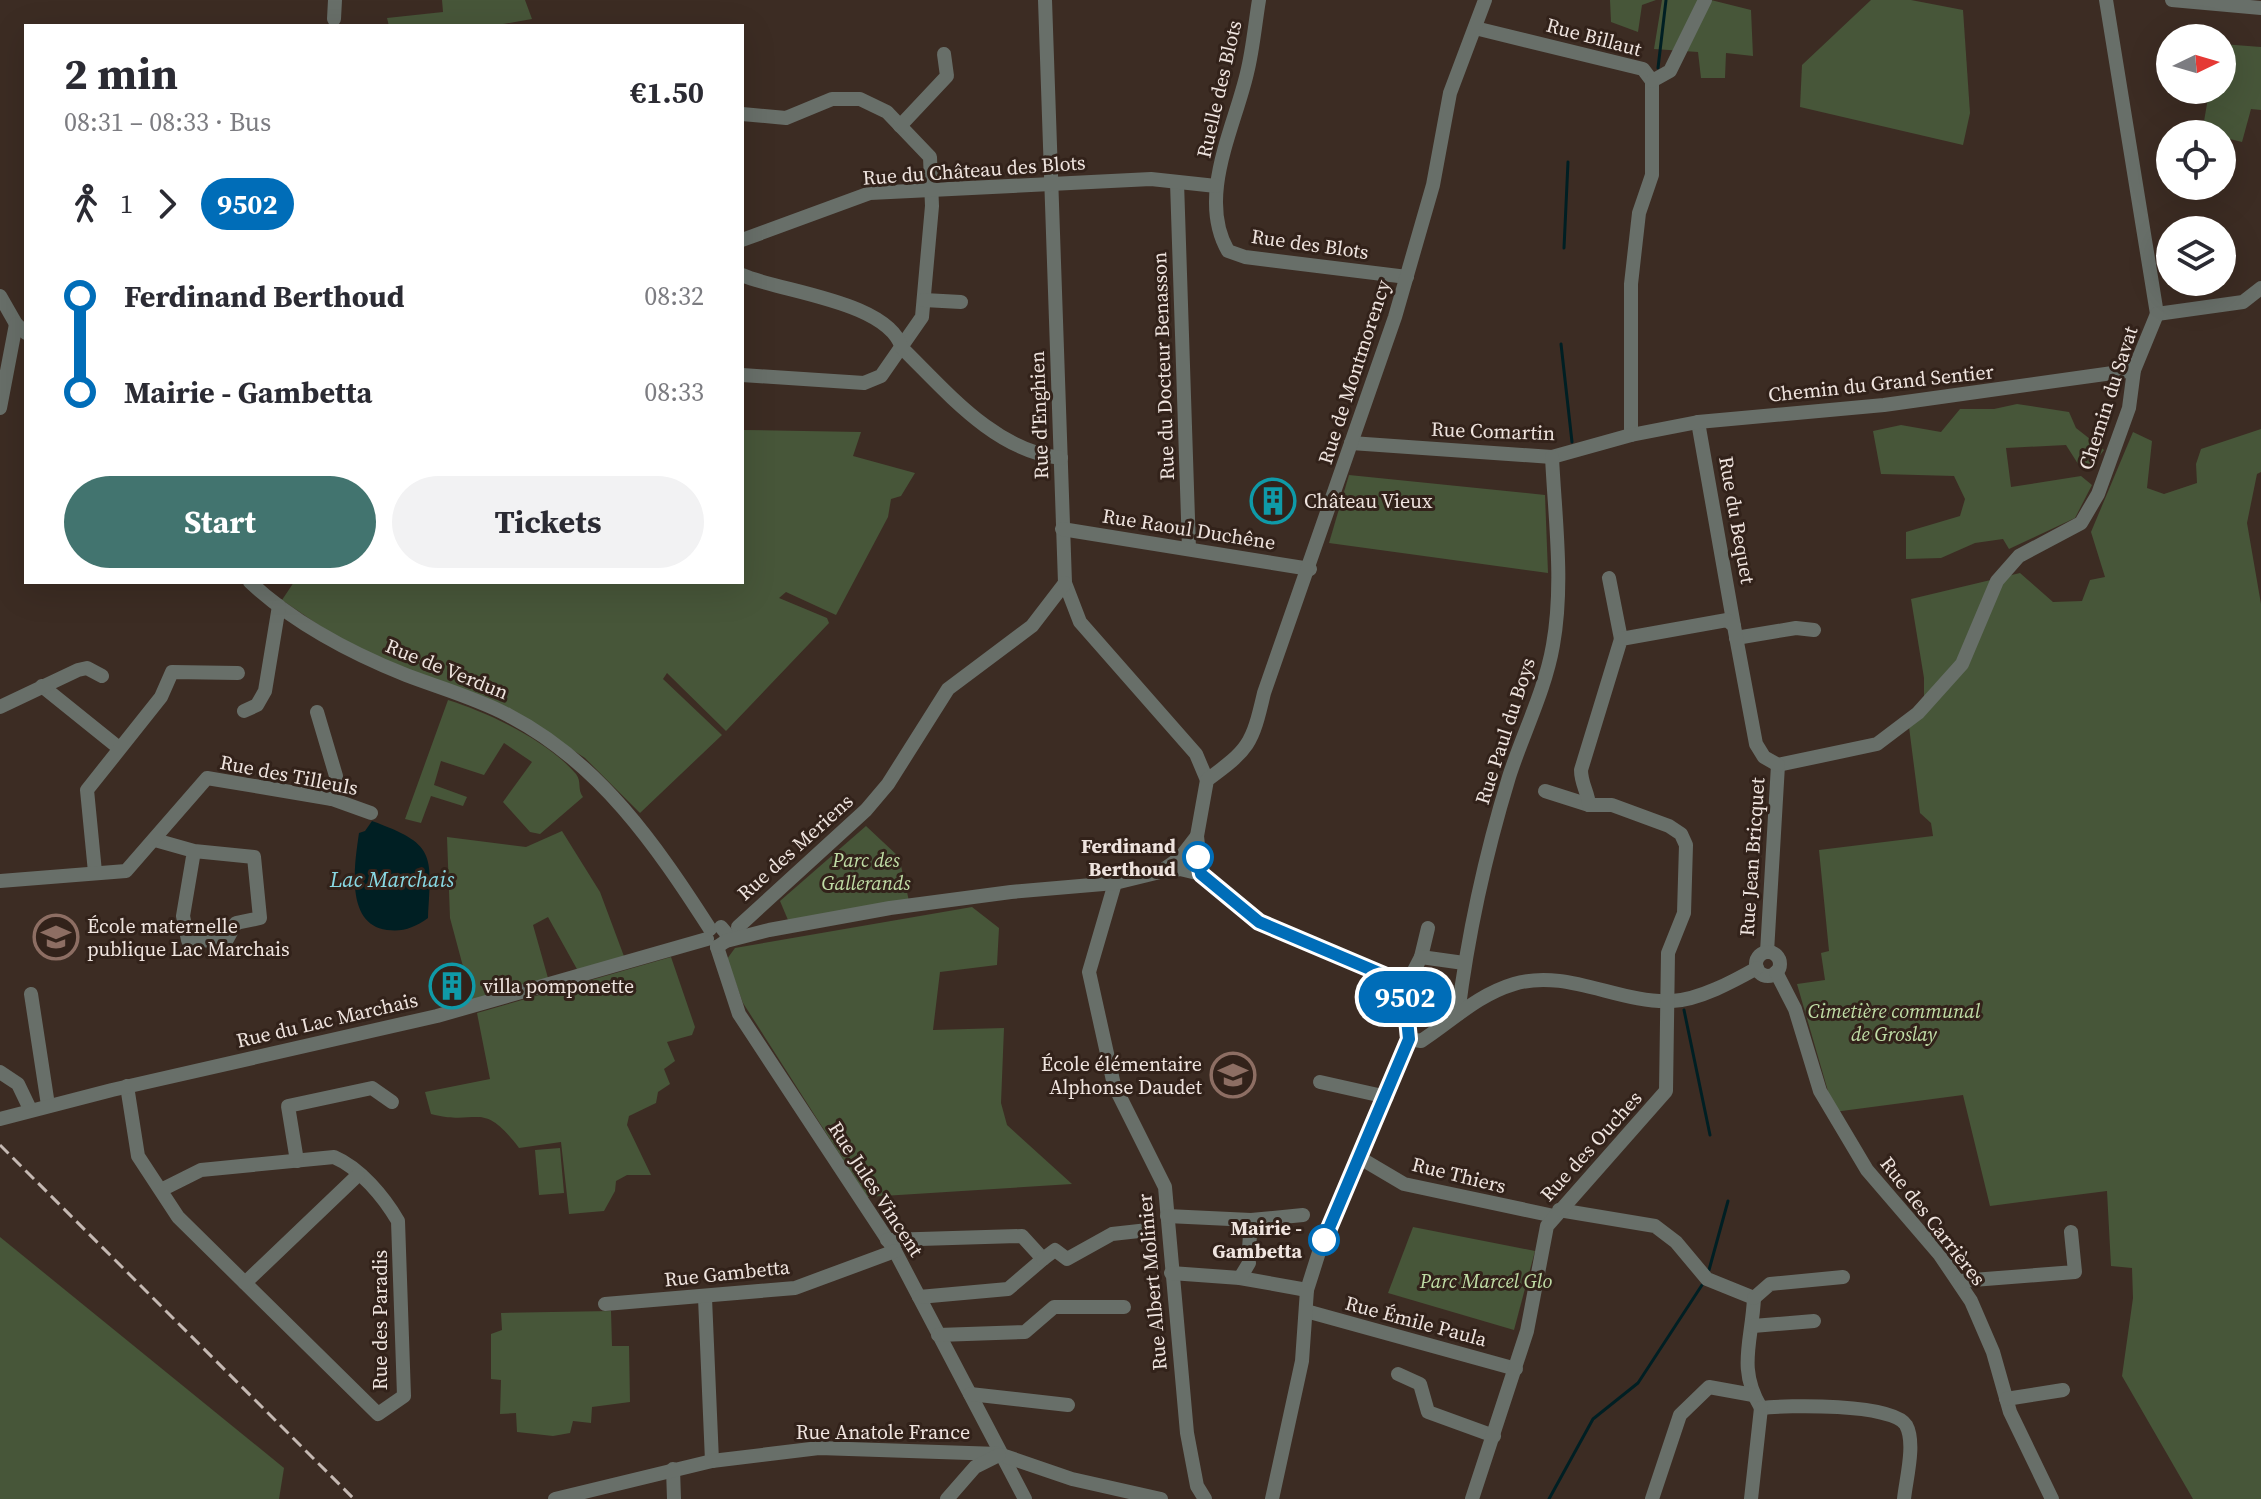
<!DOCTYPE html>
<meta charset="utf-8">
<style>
:root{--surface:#fff;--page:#f2f2f3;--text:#2b2b33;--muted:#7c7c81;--accent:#42746f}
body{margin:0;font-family:"Source Serif 4",serif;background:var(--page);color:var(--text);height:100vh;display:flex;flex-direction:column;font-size:30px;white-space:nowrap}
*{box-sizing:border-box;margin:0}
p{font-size:26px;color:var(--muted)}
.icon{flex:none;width:44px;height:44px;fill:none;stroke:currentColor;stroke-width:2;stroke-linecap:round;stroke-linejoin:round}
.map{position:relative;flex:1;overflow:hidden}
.sheet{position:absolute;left:24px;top:24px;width:720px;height:560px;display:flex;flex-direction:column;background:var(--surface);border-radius:0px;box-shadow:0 8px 32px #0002}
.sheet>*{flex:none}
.badge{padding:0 16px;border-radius:26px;font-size:28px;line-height:52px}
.needle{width:52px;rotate:85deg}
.controls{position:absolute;left:2156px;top:24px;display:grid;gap:16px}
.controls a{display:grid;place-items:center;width:80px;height:80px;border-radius:50%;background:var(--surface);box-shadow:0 8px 32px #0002;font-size:40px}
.map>.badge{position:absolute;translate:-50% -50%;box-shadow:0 0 0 4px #fff}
.legs{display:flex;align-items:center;gap:12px;height:88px;padding:0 40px;font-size:26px}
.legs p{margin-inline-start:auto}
.headline{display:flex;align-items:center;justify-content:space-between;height:136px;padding:0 40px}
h1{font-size:44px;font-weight:700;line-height:60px}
.button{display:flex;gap:16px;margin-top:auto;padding:16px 40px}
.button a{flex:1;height:92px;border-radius:48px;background:var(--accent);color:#fff;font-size:32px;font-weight:700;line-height:92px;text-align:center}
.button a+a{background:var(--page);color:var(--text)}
ul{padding:0 40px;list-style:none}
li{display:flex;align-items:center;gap:28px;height:96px;font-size:30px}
li i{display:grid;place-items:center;width:12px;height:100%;margin:0 10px;background:currentColor}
li i::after{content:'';width:20px;height:20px;margin:-10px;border:6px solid;border-radius:50%;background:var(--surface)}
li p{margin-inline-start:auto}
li:first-child i{background:linear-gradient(#0000 50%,currentColor 0)}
li:last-child i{background:linear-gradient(currentColor 50%,#0000 0)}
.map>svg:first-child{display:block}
.green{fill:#475639}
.water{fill:#001f23}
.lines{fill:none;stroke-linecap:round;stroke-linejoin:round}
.stream{stroke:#001f23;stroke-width:3}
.minor{stroke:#686f69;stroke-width:14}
.rail{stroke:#c5b9b3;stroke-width:3;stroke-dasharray:12 6;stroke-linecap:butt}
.line-1-casing{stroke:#fff;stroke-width:18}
.line-1{stroke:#006db8;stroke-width:12}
.stop-1-dot{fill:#fff;stroke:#006db8;stroke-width:4}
.labels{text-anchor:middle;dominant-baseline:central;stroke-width:6;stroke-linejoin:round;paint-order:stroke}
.street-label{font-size:20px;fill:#efe4df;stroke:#32221a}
.poi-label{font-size:20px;fill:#efe4df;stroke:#32221a;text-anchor:start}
.stop-label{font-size:20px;font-weight:bold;fill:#efe4df;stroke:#32221a;text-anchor:end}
.park-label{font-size:20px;font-style:italic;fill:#c0dda6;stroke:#32221a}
.water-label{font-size:22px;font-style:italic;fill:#88d8e3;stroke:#32221a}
</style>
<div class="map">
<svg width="2261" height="1499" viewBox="0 0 2261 1499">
<rect width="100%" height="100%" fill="#3c2c23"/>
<g class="green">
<path d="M442,0H525L532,19L492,26H389L387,18L443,12Z"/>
<path d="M1610,0H1656L1642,5L1638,32L1611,22Z"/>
<path d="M1662,0H1711L1751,10L1753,56L1726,53L1725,78H1701L1698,52L1654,49Z"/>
<path d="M1871,0H1911L1963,10L1970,113L1963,145L1800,107L1802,65Z"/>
<path d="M2222,44L2261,47V110L2251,109L2242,142L2222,137V134L2202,133L2208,98L2205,90H2222Z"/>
<path d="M2017,404L2069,412L2076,428L2104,450L2094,463L2080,467L2066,445L2006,448L2011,487L2081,476L2092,485L2075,518L2009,549L2003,539L1975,543L1941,558L1906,559V532L1960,516L1965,499L1954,476L1881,474L1873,431L1901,425L1941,432L1960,409H1994Z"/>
<path d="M2261,429V472L2257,474L2247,523L2261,604V1499H2193L2122,1376L2133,1298L2132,1268L2111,1266L2107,1191L1990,1206L1963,1095L1834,1112L1797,984L1825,980L1821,953L1829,951L1819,850L1933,836L1931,823L1920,813L1909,727L1924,710V678L1911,599L2020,573L2053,602L2082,601L2090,580L2105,577L2091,532L2133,432L2152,441L2147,488L2164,494L2197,483L2196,464L2201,449Z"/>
<path d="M742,430L861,432L853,456L915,473L901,496L891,499L888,517L836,615L786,592L779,598L827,618L829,623L726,731L667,673L663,679L722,735L640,813L585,758L536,726L377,657L332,634L282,600L294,582H742Z"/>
<path d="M1349,475L1545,495L1548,573L1329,543Z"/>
<path d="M448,700C489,713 547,740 576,774C582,782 577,789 583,797L540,834L530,832L503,802L532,762L504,743L484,775L441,761L434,785L467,797L463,806L431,796L421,823L405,819Z"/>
<path d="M866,826L899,857L909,901L788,920L780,901Z"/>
<path d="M562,831L600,892L625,959L578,971L548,917L533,925L548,978L472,1000L450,918L447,837L526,847Z"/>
<path d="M972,907L999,928L997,965L940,972L933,1030L1004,1028L1001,1103L1007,1125L1072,1184L867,1197L743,1003L727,959L735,948Z"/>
<path d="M671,957L695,1027L692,1035L667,1042L675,1061L664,1069L670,1084L658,1092L656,1103L629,1116L627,1125L651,1175H627L616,1181L615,1191L604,1211L569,1214L561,1142L519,1148C481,1098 479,1127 431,1114L425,1092L490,1079L477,1013Z"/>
<path d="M560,1148L564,1193L539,1195L535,1150Z"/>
<path d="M1413,1227L1535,1251L1514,1330L1388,1293Z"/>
<path d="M0,1237L284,1468L279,1499H0Z"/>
<path d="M611,1311L612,1346H629L630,1402L592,1407L591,1423L573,1421L570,1433L553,1436L517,1432L516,1413L500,1414L501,1380L491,1379V1334L502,1330L501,1313Z"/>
</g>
<path class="water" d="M372,821C435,844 432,853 428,918C414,928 403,932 387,930C344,924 355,862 359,833L365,831Z"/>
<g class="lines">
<g class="stream">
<path d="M1658,68L1666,0"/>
<path d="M1564,248L1568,162"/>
<path d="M1561,344L1572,442"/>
<path d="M1684,1010L1710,1135"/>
<path d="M1709,1270L1728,1201"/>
<path d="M1549,1499L1593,1419L1638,1383L1702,1285"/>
</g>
<g class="minor">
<path d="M1045,0L1065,583L1080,622L1196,754L1207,780"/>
<path d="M1259,0C1255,24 1253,49 1247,73C1234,129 1197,197 1228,251L1245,257L1407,277"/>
<path d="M2106,0L2157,314"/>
<path d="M2172,0L2261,8"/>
<path d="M334,19L335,0"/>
<path d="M1475,28L1643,69L1652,81V175L1639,213L1631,284V435"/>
<path d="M1652,81L1670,71L1705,0"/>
<path d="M742,114L786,118L832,99H860L887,112L930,157L932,206L922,317L881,376L864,383L742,375"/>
<path d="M900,126L947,76L944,54"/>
<path d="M1177,182L1189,549"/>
<path d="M742,240L870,193L1151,179L1216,186"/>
<path d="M742,275C781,292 888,301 902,348C947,392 995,451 1061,458"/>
<path d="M0,296L16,324L26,333"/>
<path d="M924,300L961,302"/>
<path d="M2157,314L2243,302L2261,288"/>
<path d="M0,408L16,324"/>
<path d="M1698,422L1734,626"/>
<path d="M1351,443L1552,457L1631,435L1698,422L1884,405L2134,370"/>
<path d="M1062,529L1310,569"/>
<path d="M1609,578L1621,639"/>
<path d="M250,582C294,623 351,653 406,675C440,688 476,698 508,715C599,762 656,845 710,929"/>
<path d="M1736,638L1796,628L1814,630"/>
<path d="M42,686L119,748"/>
<path d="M0,707L78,670L87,668L102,676"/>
<path d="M244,711L257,705L265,691L279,606"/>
<path d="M317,712L336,776L332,799"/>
<path d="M1778,765L1877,744L1918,713L1962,664L1997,581L2019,556L2081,523L2098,494L2129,408L2134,370L2157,314"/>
<path d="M1545,791L1589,805"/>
<path d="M155,840L194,851L254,857L260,918L236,923L226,941L188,940L183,916L194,851"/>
<path d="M95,872L87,790L161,697L172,672L238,673"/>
<path d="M1162,872L1180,869L1201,874"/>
<path d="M0,881L126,871L207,778L332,799L371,813"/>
<path d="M1115,883L1089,972L1114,1085L1165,1187L1187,1433L1197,1486L1205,1499"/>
<path d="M721,927L727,934L726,941"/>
<path d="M738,927L866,810L888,784L948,689L1032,626L1065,583"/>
<path d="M717,947L739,1014L895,1251L1025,1499"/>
<path d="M717,947L726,941L769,930L890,908L1011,892L1115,883L1160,872L1180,858L1197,836"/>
<path d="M1767,952L1778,765"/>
<circle cx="1768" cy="964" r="12"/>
<path d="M1421,957L1428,928"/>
<path d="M1776,972L1795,1009L1820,1091L1867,1170L1940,1255L1971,1301L1993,1352L2010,1412L2052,1499"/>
<path d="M1404,990L1421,957L1464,963"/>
<path d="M31,994L48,1105"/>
<path d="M1458,1014C1468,933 1485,856 1509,777C1523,733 1545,691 1553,645C1564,584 1555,519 1552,457"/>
<path d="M1409,1039L1421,1041C1452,1021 1477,995 1514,984C1567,968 1619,1004 1672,1001C1699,1000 1734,981 1757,968"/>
<path d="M0,1072L18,1084L30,1109"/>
<path d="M1320,1082L1387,1097"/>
<path d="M127,1086L138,1156L178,1217L378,1414L404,1396L398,1221C384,1197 360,1168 334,1157L201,1170L161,1190"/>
<path d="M0,1119L112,1090L437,1016L707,939"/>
<path d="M1360,1158L1404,1184L1554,1216"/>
<path d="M297,1161L288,1106L372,1088L392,1102"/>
<path d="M1559,1210L1655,1226L1676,1242L1707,1279L1754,1298C1752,1342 1737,1368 1761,1408"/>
<path d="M1167,1216L1251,1220L1303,1215"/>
<path d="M887,1240L1022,1236L1043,1259L1008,1289L919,1297"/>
<path d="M1249,1249L1251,1220"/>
<path d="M1043,1259L1055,1250L1067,1259L1112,1234L1148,1230"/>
<path d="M1171,1273L1240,1278L1307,1290"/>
<path d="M1240,1278L1249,1263"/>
<path d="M1960,1281L2075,1272L2071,1232"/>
<path d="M245,1283L358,1175"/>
<path d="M705,1298L712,1461"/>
<path d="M1754,1298L1770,1284L1843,1277"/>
<path d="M605,1304L795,1288L895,1251"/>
<path d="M1306,1311L1516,1369"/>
<path d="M1753,1326L1814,1321"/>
<path d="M938,1335L1025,1332L1054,1307H1124"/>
<path d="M1398,1374L1420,1384L1428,1412L1494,1436"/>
<path d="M970,1394L1068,1405"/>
<path d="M2006,1399L2063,1390"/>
<path d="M1761,1408C1786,1405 1893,1403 1906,1425C1916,1443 1906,1479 1904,1499"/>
<path d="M673,1469L674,1499"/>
<path d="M555,1499L712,1461L819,1448L999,1454L1072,1479L1161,1499"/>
<path d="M947,1499L975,1467L999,1455"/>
<path d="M1272,1499L1302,1361L1307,1290L1320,1249L1409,1039L1404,990L1384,975L1259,922L1201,874L1197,836L1207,780C1249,749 1252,745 1264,693L1395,317L1433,185L1450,93L1485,0"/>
<path d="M1472,1499L1527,1331L1547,1226L1666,1091L1668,953L1684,913L1686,845L1681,834L1669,826L1612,805H1589C1588,792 1581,784 1581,770L1621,639L1727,620L1734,626L1756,744L1764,757L1778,765"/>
<path d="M1652,1499L1680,1415L1709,1387L1753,1395"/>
<path d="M1751,1499L1761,1408"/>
</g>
<path class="rail" d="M0,1145L354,1499"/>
</g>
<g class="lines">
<g class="line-1-casing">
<path id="line-1" d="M1198,857L1201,874L1259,922L1384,975L1404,990L1409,1039L1324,1240"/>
</g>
<use href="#line-1" class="line-1"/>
</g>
<defs>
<g id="building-ring" transform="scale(2.3)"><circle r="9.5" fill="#32221a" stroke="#0f9aa8" stroke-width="1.5"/><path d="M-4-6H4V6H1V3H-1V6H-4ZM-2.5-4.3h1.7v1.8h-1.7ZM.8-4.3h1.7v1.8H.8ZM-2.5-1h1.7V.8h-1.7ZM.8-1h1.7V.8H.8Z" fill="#0f9aa8"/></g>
<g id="school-ring" transform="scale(2.3)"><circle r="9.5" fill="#32221a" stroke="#8d6e63" stroke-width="1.5"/><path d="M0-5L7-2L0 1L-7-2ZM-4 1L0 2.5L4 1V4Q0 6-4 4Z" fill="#8d6e63"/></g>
</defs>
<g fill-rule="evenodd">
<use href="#building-ring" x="1273" y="501"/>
<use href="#school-ring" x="56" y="937"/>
<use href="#building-ring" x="452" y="986"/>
<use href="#school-ring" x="1233" y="1075"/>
</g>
<g class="stop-1-dot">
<circle cx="1198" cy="857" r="14"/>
<circle cx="1324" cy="1240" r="14"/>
</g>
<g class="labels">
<g class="street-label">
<text transform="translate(1594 37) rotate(15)">Rue Billaut</text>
<text transform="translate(1219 89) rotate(-77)">Ruelle des Blots</text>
<text transform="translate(974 170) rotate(-4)">Rue du Château des Blots</text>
<text transform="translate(1310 244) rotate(8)">Rue des Blots</text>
<text transform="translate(1163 366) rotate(-92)">Rue du Docteur Benasson</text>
<text transform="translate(1354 372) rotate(-72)">Rue de Montmorency</text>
<text transform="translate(1881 383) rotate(-6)">Chemin du Grand Sentier</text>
<text transform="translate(2108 398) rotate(-72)">Chemin du Savat</text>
<text transform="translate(1039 415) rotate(-92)">Rue d'Enghien</text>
<text transform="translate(1493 431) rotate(2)">Rue Comartin</text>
<text transform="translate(1737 520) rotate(80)">Rue du Bequet</text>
<text transform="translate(1189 529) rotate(9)">Rue Raoul Duchêne</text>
<text transform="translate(447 669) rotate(22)">Rue de Verdun</text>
<text transform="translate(1505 731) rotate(-72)">Rue Paul du Boys</text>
<text transform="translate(289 775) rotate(11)">Rue des Tilleuls</text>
<text transform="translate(795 847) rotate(-42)">Rue des Meriens</text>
<text transform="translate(1752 857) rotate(-86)">Rue Jean Bricquet</text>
<text transform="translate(327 1020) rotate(-13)">Rue du Lac Marchais</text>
<text transform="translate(1591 1146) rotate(-48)">Rue des Ouches</text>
<text transform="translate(1459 1175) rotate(14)">Rue Thiers</text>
<text transform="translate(876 1189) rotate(57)">Rue Jules Vincent</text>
<text transform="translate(1933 1221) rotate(52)">Rue des Carrières</text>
<text transform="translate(727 1273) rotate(-6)">Rue Gambetta</text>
<text transform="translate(1152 1282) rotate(-95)">Rue Albert Molinier</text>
<text transform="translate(380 1320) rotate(-90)">Rue des Paradis</text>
<text transform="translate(1416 1321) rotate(15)">Rue Émile Paula</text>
<text x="883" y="1432">Rue Anatole France</text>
</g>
<g class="poi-label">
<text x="1304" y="501">Château Vieux</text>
<text x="87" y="926">École maternelle<tspan x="87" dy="23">publique Lac Marchais</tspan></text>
<text x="483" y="986">villa pomponette</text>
<text x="1202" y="1064" text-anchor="end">École élémentaire<tspan x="1202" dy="23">Alphonse Daudet</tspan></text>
</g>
<g class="stop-label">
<text x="1176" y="846">Ferdinand<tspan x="1176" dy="23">Berthoud</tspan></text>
<text x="1302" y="1228">Mairie -<tspan x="1302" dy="23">Gambetta</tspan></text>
</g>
<g class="park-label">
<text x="866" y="860">Parc des<tspan x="866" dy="23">Gallerands</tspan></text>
<text x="1894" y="1011">Cimetière communal<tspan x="1894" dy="23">de Groslay</tspan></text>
<text x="1486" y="1281">Parc Marcel Glo</text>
</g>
<g class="water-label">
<text x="392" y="879">Lac Marchais</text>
</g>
</g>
</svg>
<div class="controls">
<a><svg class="needle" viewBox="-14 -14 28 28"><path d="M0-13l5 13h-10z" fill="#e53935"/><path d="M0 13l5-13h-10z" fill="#7c7c81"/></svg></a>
<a><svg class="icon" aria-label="locate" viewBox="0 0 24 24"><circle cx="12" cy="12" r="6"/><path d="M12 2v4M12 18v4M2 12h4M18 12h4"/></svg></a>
<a><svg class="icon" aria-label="layers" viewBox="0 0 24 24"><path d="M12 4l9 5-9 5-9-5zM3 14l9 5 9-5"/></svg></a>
</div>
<b class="badge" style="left:1405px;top:997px;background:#006db8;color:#fff">9502</b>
<section class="sheet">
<div class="headline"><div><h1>2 min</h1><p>08:31 – 08:33 · Bus</p></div><b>€1.50</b></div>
<div class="legs"><svg class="icon" aria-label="walk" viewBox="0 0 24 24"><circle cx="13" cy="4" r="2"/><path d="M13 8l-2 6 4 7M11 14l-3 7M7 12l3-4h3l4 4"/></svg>1<svg class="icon" aria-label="forward" viewBox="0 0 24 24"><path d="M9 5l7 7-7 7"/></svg><b class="badge" style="background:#006db8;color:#fff">9502</b></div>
<ul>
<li><i style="color:#006db8"></i><b>Ferdinand Berthoud</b><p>08:32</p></li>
<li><i style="color:#006db8"></i><b>Mairie - Gambetta</b><p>08:33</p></li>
</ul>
<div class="button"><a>Start</a><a>Tickets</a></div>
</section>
</div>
